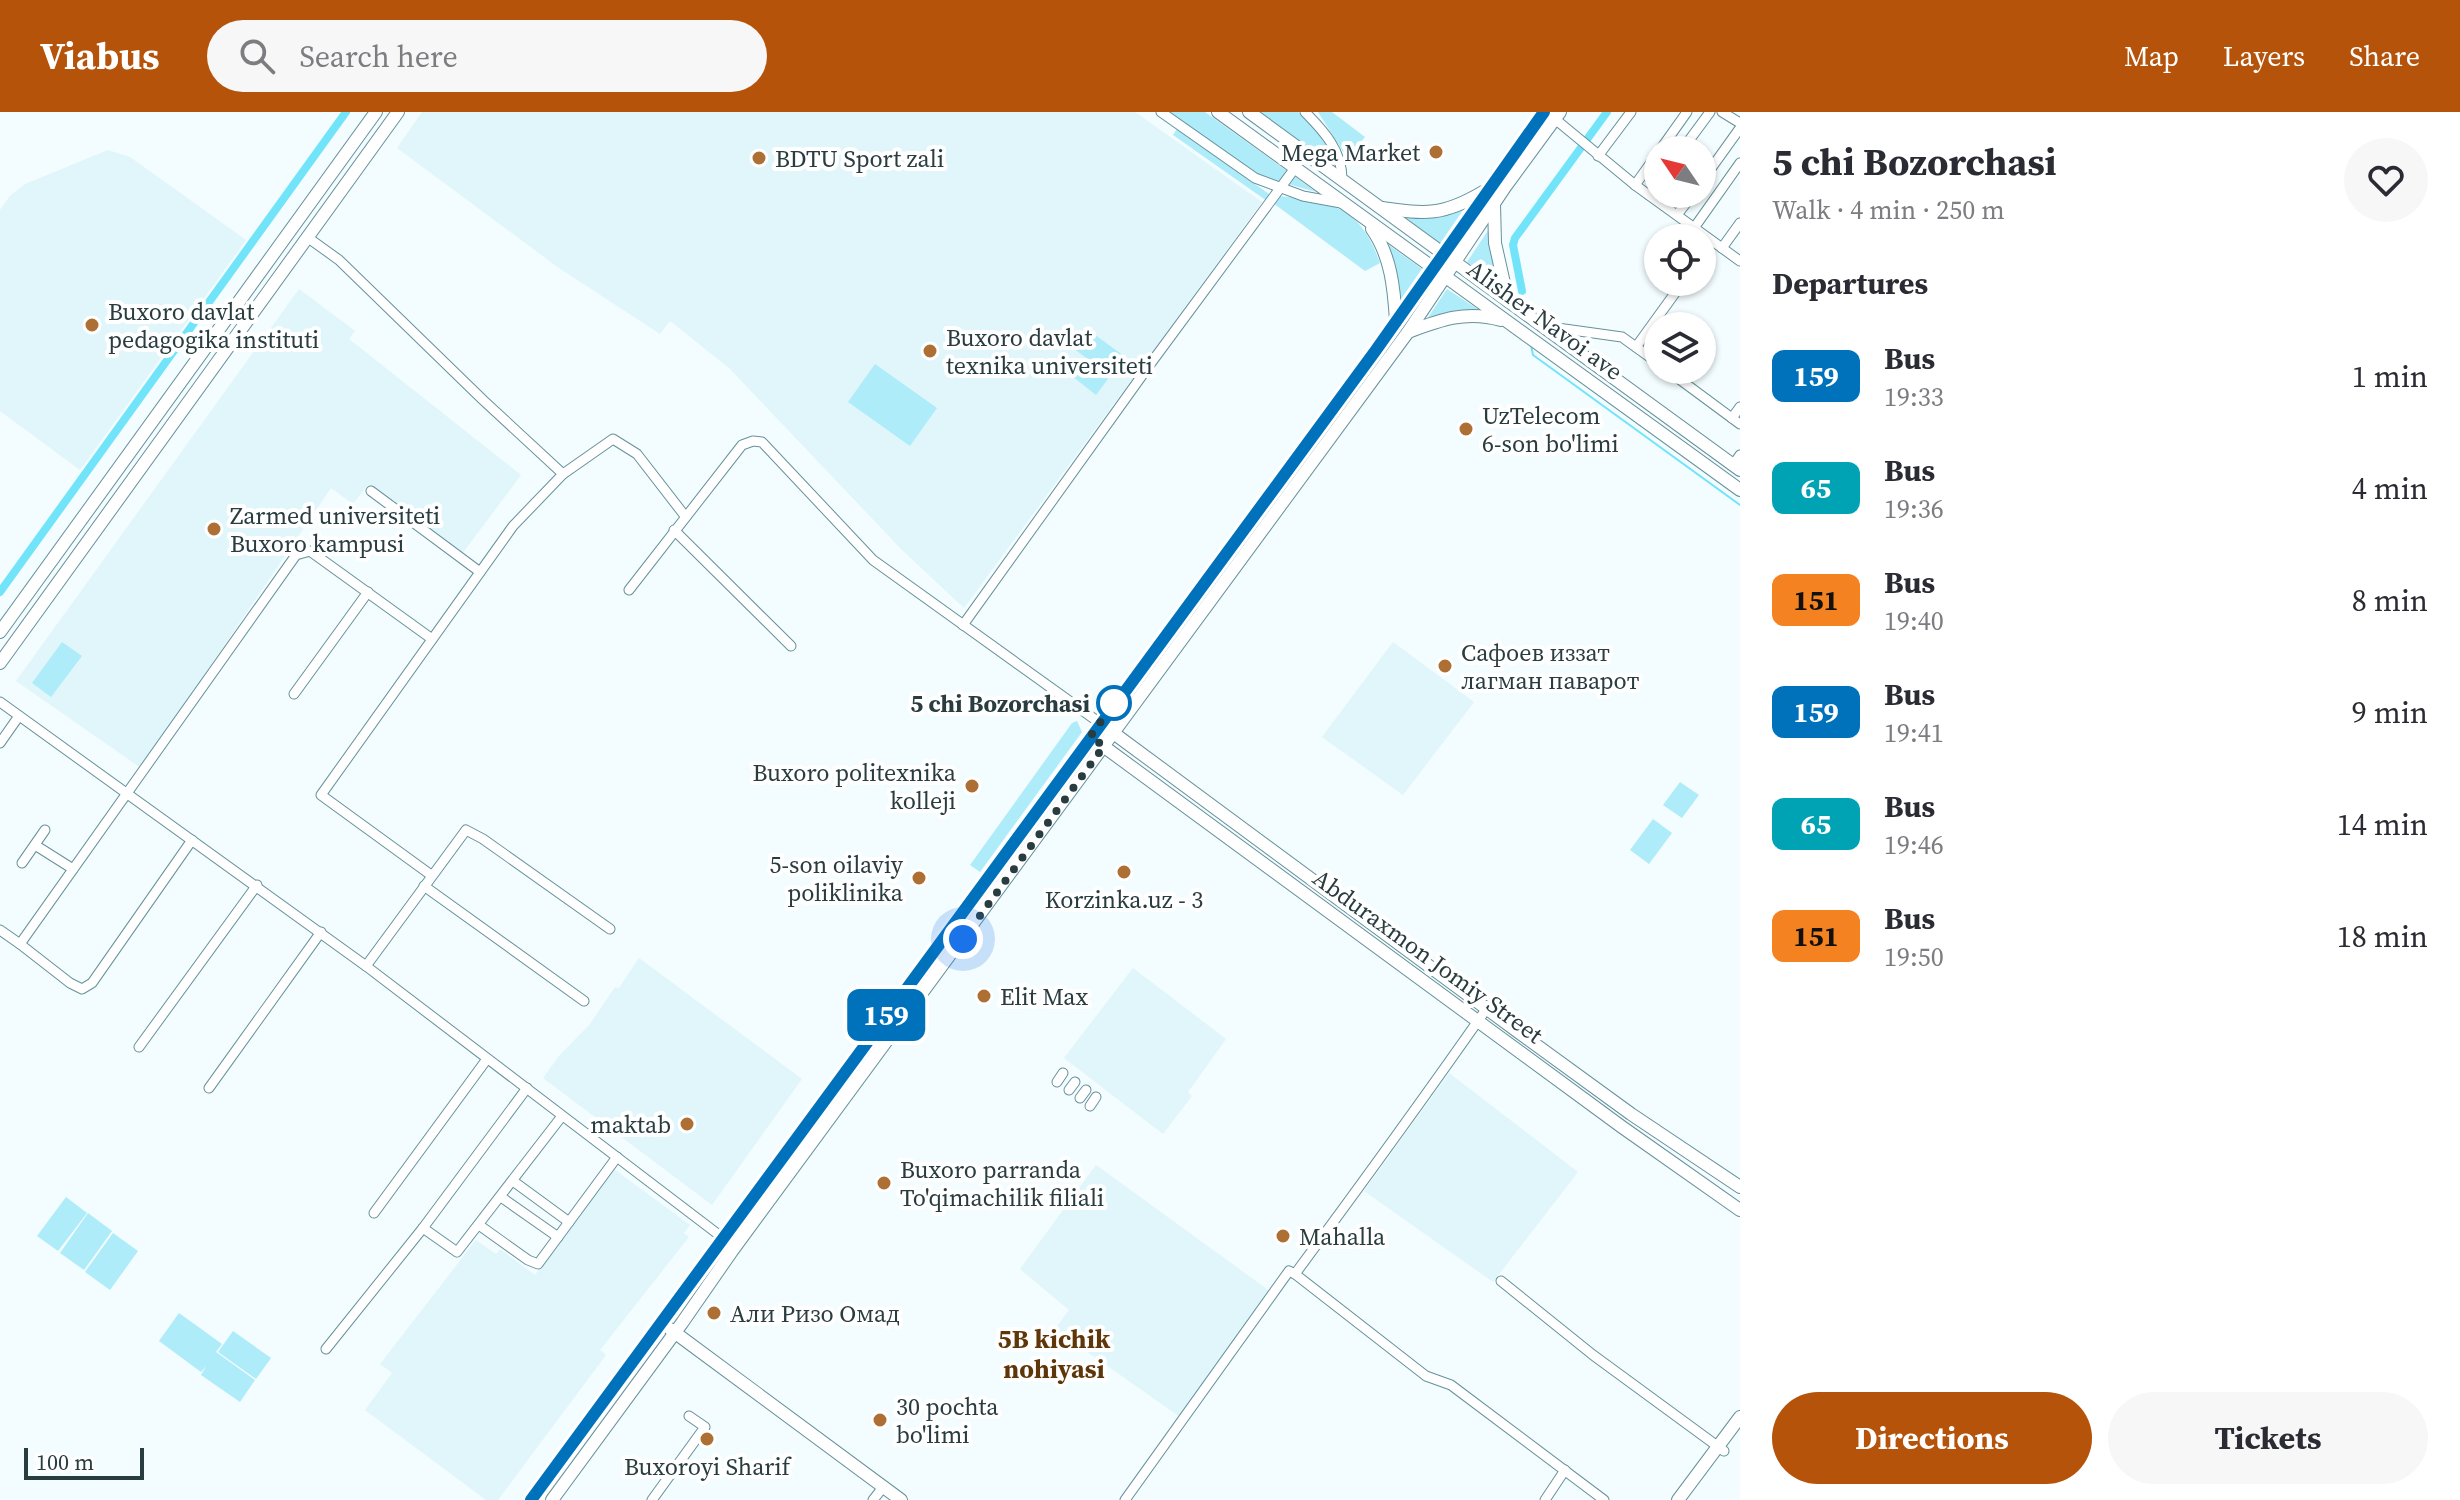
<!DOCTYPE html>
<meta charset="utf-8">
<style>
:root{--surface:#fff;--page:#f7f7f7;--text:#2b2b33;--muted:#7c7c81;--accent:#b45309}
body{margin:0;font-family:"Source Serif 4",serif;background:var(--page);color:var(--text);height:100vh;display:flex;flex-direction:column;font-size:30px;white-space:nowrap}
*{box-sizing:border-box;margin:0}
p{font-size:26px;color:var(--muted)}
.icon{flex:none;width:44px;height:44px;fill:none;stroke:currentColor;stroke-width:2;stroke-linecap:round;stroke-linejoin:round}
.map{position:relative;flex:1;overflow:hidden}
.side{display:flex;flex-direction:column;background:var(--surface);width:720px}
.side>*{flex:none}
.badge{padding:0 16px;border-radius:12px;font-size:28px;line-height:52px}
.needle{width:52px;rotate:305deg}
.fabs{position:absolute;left:1644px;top:24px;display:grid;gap:16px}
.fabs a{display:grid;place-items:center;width:72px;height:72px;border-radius:50%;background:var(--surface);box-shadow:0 2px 6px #0004;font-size:40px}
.scale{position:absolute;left:24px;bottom:20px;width:120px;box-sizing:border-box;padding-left:8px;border:4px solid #293c40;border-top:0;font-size:22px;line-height:28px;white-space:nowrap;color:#293c40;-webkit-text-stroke:6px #fff;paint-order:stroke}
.you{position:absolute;width:40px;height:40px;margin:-20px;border:6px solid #fff;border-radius:50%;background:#1a73e8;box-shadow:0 0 0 12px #1a73e833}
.map>.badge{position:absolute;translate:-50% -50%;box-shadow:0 0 0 4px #fff}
h2{padding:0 32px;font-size:30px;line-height:72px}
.round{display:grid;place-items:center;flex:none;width:84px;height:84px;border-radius:42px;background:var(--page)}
.summary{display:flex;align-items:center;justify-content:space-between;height:136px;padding:0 32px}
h1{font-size:38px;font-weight:700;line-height:60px}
.primary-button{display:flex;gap:16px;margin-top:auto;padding:16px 32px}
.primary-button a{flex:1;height:92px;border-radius:48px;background:var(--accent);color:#fff;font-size:32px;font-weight:700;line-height:92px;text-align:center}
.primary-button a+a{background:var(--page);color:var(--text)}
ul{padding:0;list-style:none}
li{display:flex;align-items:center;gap:24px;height:112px;padding:0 32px}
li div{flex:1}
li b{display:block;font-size:30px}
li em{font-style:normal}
li .badge{min-width:88px;font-weight:700;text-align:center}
header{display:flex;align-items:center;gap:48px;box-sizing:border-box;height:112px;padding:0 40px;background:var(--accent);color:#fff}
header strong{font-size:38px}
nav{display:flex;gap:44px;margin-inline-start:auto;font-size:28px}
.search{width:560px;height:72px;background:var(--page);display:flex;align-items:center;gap:20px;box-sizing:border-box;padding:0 28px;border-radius:44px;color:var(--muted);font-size:30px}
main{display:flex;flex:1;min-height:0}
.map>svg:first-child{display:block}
.built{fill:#e0f6fb}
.grass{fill:#afecf9}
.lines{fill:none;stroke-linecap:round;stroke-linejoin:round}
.stream{stroke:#72e4fa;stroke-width:2}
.canal{stroke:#72e4fa;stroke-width:8}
.street-casing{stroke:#66929b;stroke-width:11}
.secondary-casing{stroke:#66929b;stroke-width:14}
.street{stroke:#fff;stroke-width:9}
.secondary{stroke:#fff;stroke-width:12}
.line-casing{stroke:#fff;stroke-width:18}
.line{stroke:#0072bc;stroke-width:12}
.walk{stroke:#293c40;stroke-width:8;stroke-dasharray:0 14.4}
.poi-dot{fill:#ad6f34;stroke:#fff;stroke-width:3}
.stop-dot{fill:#fff;stroke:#0072bc;stroke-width:4}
.labels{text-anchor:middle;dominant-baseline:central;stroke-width:8;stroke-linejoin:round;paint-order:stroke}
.poi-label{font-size:24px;fill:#293c40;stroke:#fff;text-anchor:start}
.street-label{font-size:24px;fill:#293c40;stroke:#fff}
.stop-label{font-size:24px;font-weight:bold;fill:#293c40;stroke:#fff;text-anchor:end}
.neighbourhood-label{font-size:26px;font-weight:bold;fill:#5f3609;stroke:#fff}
</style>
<header>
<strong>Viabus</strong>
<div class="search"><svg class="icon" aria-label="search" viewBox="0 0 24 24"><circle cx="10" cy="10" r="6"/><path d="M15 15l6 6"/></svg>Search here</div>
<nav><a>Map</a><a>Layers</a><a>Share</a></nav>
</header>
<main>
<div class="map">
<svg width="1740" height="1388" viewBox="0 0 1740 1388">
<rect width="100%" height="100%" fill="#f3fcfe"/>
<g class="built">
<path d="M422,0H1135L1262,90L964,496L903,439L729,256L670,209L660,222L559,156L397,36Z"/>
<path d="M108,38L130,45L246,128L80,358L0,299V98L10,84L25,72Z"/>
<path d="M299,177L355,219L349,227L521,363L462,442L367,374L353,392L331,376L141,656L16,569Z"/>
<path d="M1393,530L1474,590L1403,683L1322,625Z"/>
<path d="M639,846L802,967L712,1093L543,966L559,944L590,912L615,875L619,876Z"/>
<path d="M1133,856L1226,927L1188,980L1192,984L1163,1022L1064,946Z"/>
<path d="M1449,961L1578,1060L1493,1170L1364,1079Z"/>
<path d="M1096,1053L1271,1180L1180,1305L1055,1217L1069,1198L1020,1157Z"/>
<path d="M614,1057L690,1113L684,1121L689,1125L600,1238L606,1243L498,1388H486L365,1298L392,1261L380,1252L476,1128L496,1142L500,1137L535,1163Z"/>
</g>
<g class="grass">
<path d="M1167,0H1205L1316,80L1253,62Z"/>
<path d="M1258,0H1298L1316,17L1336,48L1334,51L1329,52Z"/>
<path d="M1318,0H1332L1365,25L1347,46Z"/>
<path d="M1177,17L1272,84L1267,89L1173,23Z"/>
<path d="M1279,84C1334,90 1360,95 1380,151L1365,159L1273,91Z"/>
<path d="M1463,98L1440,132L1403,104L1428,106Z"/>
<path d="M1489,117L1490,139L1499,171L1467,150Z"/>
<path d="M1386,131L1422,157L1400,189L1397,162Z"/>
<path d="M1447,177L1479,198H1458L1427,207Z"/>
<path d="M1087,217L1124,244L1110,264L1073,236Z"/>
<path d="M1079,246L1108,267L1096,283L1068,261Z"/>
<path d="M875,252L937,296L910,334L848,290Z"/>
<path d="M62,530L82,544L51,585L32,571Z"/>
<path d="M1077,609L1082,620L980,760L970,753L1072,611Z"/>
<path d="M1680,670L1699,683L1682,706L1663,693Z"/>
<path d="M1653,707L1672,721L1649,752L1630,738Z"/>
<path d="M66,1085L87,1101L58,1139L37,1124Z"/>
<path d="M88,1101L112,1119L84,1158L60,1141Z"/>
<path d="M113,1121L138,1139L110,1178L85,1160Z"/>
<path d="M179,1201L222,1232L216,1240L255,1268L240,1290L201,1263L206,1254L201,1260L159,1229Z"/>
<path d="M233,1219L271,1246L256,1267L218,1240Z"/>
</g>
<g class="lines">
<path class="stream" d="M1531,233L1533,243L1740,393"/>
<g class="canal">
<path d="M1522,179L1513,133L1515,126L1607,0"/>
<path d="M0,480L346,0"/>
</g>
<g class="street-casing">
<g id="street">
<path d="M1161,0L1255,66L1303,84L1341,91"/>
<path d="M1305,0C1324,19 1342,39 1342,67"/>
<path d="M1722,0L1740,11"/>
<path d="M1555,7L1635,73L1740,149"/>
<path d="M1660,38L1687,0"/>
<path d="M1682,38L1710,0"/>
<path d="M1598,44L1631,0"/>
<path d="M1702,69L1740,16"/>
<path d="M1635,73L1658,41"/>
<path d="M1649,83L1658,71"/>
<path d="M1677,103L1693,82"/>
<path d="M1694,116L1740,51"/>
<path d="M307,125L339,148L483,288L563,362"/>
<path d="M1722,136L1740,111"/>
<path d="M1702,144L1712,129"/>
<path d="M1543,214L1622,225L1658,251"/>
<path d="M1636,235L1683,170"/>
<path d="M1667,258L1740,312"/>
<path d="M1732,306L1740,295"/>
<path d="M1733,353L1740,343"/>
<path d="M371,379L480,460"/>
<path d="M674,418L791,534"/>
<path d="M629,478L742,333L753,329L762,330L873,448L1100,611"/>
<path d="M963,513L1151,251L1295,56"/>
<path d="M294,582L368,480"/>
<path d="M0,590L366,854L723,1126"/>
<path d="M0,631L19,604"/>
<path d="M35,733L73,757"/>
<path d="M22,751L45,718"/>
<path d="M431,763L321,683L513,414L563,362L613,327L637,342L685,404"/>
<path d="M424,774L584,889"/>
<path d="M0,818L20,832L296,443L310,439L432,527"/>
<path d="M20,832L70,871L82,877L92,871L192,728"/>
<path d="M366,854L466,718L483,727L610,817"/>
<path d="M139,935L257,773"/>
<path d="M1057,970L1063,961"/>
<path d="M209,976L321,820"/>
<path d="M1069,978L1075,970"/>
<path d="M1080,986L1086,978"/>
<path d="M1090,994L1096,985"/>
<path d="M513,1069L569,1110"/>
<path d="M501,1085L558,1125"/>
<path d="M374,1101L487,947"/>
<path d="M479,1113L528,1148L538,1152L617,1045"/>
<path d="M423,1116L457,1140L562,1004"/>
<path d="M1295,1162L1426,1264L1451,1273L1604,1388"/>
<path d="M1501,1169L1593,1243L1724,1339"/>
<path d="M326,1237L423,1116L527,976"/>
<path d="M652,1388L705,1315L689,1304"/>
<path d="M873,1388L884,1374"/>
<path d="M1125,1388L1289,1159L1295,1162C1360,1074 1424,986 1487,896"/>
<path d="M1545,1388L1565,1358"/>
</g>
</g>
<g class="secondary-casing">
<g id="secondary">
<path d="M1218,0L1740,378"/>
<path d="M1249,0L1740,358"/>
<path d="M1494,92L1495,131L1508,189"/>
<path d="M1382,96C1426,102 1443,104 1483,80"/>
<path d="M1372,117C1391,144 1394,176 1396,209"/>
<path d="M1408,220C1440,208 1466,198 1501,208"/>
<path d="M0,520L376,0"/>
<path d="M0,551L398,0"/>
<path d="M1108,617L1517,919L1631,1002L1740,1075"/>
<path d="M1099,631L1622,1015L1740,1098"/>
<path d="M670,1217L901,1388"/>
<path d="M531,1388L1389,219L1544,0"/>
<path d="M552,1388L682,1211L732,1139L1408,220L1505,75L1560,0"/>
<path d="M1678,1388L1740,1305"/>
</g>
</g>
<use href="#street" class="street"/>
<use href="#secondary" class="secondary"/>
</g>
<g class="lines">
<g class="line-casing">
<path id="line" d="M531,1388L1376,238L1544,0"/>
</g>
<use href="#line" class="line"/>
<path class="walk" d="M963,827L1104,634L1090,625L1114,591"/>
</g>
<g class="poi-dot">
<circle cx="1436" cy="40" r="8"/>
<circle cx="759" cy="46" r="8"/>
<circle cx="92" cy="213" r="8"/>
<circle cx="930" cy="239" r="8"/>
<circle cx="1466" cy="317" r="8"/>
<circle cx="214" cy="417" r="8"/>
<circle cx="1445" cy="554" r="8"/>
<circle cx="972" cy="674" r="8"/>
<circle cx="1124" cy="760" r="8"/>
<circle cx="919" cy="766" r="8"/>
<circle cx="984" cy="884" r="8"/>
<circle cx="687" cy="1012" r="8"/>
<circle cx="884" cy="1071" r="8"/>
<circle cx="1283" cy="1124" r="8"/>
<circle cx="714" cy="1201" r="8"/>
<circle cx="880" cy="1308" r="8"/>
<circle cx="707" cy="1327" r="8"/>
</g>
<circle class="stop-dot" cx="1114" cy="591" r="16"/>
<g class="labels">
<g class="poi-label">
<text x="1420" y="40" text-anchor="end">Mega Market</text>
<text x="775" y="46">BDTU Sport zali</text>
<text x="108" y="199">Buxoro davlat<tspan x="108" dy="28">pedagogika instituti</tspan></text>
<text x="946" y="225">Buxoro davlat<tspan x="946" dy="28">texnika universiteti</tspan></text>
<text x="1482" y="303">UzTelecom<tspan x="1482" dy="28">6-son bo'limi</tspan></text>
<text x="230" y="403">Zarmed universiteti<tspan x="230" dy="28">Buxoro kampusi</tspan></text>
<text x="1461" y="540">Сафоев иззат<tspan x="1461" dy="28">лагман паварот</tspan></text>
<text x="956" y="660" text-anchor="end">Buxoro politexnika<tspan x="956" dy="28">kolleji</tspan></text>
<text x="903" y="752" text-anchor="end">5-son oilaviy<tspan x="903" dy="28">poliklinika</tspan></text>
<text x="1124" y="787" text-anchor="middle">Korzinka.uz - 3</text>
<text x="1000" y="884">Elit Max</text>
<text x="671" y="1012" text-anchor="end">maktab</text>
<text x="900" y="1057">Buxoro parranda<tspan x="900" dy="28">To'qimachilik filiali</tspan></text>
<text x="1299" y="1124">Mahalla</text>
<text x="730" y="1201">Али Ризо Омад</text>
<text x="896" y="1294">30 pochta<tspan x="896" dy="28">bo'limi</tspan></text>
<text x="707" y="1354" text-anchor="middle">Buxoroyi Sharif</text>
</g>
<g class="street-label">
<text transform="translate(1545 208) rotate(36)">Alisher Navoi ave</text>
<text transform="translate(1428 844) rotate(36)">Abduraxmon Jomiy Street</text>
</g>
<g class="stop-label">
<text x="1090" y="591">5 chi Bozorchasi</text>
</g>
<g class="neighbourhood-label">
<text x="1054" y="1227">5B kichik<tspan x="1054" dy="30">nohiyasi</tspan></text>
</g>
</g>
</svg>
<div class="fabs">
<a><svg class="needle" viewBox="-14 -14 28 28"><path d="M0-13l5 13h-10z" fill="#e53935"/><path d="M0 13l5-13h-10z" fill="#7c7c81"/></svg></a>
<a><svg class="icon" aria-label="locate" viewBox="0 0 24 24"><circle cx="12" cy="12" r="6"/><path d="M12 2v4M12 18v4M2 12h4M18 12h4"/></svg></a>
<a><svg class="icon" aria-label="layers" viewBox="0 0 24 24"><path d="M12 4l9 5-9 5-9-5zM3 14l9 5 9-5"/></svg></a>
</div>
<div class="scale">100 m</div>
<div class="you" style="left:963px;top:827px"></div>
<b class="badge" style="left:886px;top:903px;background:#0072bc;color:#fff">159</b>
</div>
<section class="side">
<div class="summary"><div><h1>5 chi Bozorchasi</h1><p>Walk · 4 min · 250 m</p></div><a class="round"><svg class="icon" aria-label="heart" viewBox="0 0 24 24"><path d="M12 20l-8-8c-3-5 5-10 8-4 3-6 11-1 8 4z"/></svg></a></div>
<h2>Departures</h2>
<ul>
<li><span class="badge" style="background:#0072bc;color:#fff">159</span><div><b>Bus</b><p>19:33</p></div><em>1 min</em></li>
<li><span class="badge" style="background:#00a3b4;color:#fff">65</span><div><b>Bus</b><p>19:36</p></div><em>4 min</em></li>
<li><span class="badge" style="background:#f58220;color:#111">151</span><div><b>Bus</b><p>19:40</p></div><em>8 min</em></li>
<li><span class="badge" style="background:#0072bc;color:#fff">159</span><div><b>Bus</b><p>19:41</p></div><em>9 min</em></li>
<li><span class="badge" style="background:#00a3b4;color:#fff">65</span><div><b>Bus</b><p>19:46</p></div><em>14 min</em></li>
<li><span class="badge" style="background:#f58220;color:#111">151</span><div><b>Bus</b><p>19:50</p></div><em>18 min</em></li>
</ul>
<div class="primary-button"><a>Directions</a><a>Tickets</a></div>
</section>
</main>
